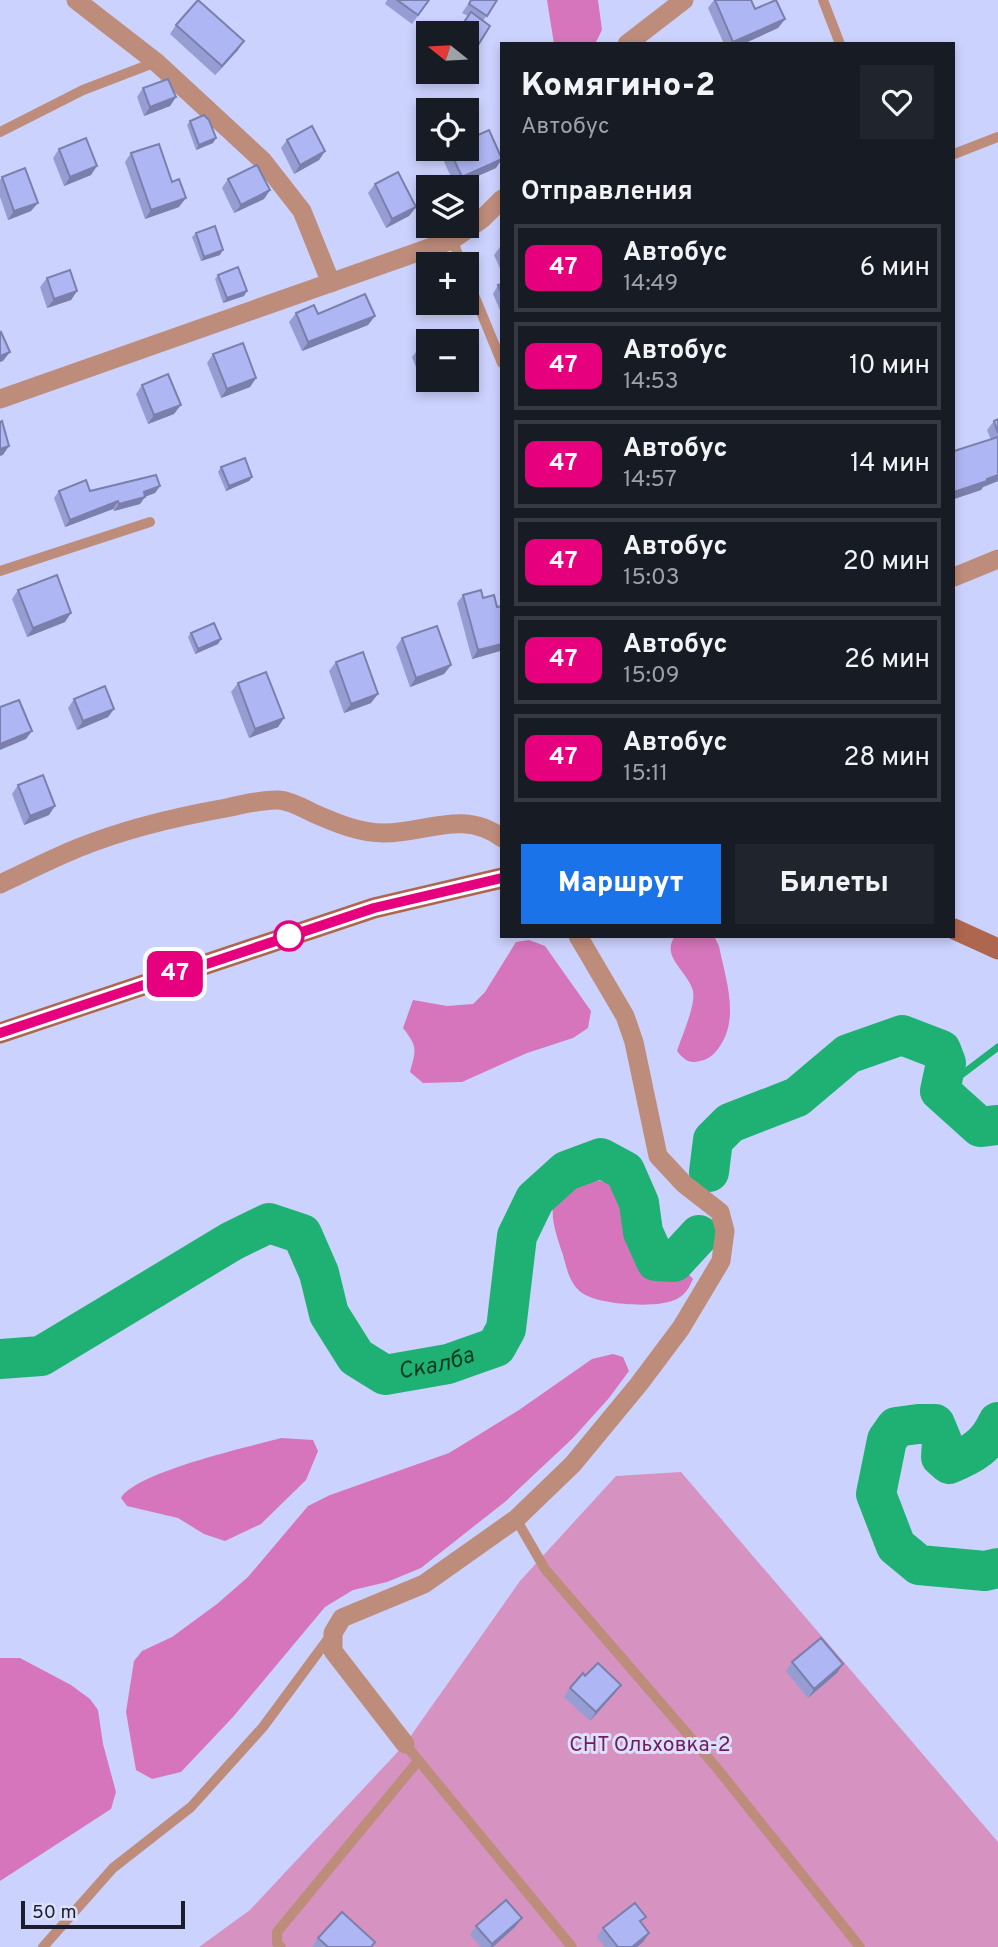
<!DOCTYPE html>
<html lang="ru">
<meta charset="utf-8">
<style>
:root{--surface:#171b24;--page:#20242c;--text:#f1f3f6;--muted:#9ea1a6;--line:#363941;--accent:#1a73e8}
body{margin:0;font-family:Overpass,sans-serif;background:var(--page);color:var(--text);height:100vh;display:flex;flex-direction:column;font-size:26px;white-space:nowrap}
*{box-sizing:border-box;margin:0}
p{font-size:23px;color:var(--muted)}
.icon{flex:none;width:38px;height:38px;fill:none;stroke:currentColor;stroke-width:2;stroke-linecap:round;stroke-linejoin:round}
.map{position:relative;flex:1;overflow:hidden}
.side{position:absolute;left:500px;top:42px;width:455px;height:896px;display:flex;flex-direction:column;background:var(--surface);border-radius:0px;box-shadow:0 4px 10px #0003}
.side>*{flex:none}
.badge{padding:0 14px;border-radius:10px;font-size:24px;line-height:46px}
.needle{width:46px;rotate:288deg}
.controls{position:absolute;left:416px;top:21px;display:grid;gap:14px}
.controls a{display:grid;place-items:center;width:63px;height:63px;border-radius:0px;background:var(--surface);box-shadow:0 4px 10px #0003;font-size:35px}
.scale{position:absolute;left:21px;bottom:18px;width:164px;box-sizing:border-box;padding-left:7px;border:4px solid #1c1e2e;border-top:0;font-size:19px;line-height:24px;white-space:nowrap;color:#1c1e2e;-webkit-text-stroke:5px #dce1fb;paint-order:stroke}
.map>.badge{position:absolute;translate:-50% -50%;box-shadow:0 0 0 4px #fff}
h2{padding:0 21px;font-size:26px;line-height:63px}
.round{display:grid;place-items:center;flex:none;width:74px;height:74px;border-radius:0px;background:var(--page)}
.headline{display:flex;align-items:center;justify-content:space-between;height:119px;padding:0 21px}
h1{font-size:33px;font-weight:800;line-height:52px}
.cta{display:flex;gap:14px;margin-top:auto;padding:14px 21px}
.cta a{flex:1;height:80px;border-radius:0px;background:var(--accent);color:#fff;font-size:28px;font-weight:800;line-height:80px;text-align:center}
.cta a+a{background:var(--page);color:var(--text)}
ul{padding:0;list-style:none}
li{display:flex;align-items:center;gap:21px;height:88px;margin:0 14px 10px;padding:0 7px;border:4px solid var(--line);border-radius:0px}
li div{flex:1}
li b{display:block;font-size:26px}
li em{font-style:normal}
li .badge{min-width:77px;font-weight:700;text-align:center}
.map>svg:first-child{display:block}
.green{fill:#d692c1}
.forest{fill:#d675bb}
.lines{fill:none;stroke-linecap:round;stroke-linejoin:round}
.stream{stroke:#1fb173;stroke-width:7}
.river{stroke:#1fb173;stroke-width:40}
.lane{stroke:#be8c7b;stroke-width:10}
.street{stroke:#be8c7b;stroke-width:19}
.secondary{stroke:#af664f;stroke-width:21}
.wall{fill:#969dd2}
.shaded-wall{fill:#7a7fab}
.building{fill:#aeb6f4;stroke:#7a7fab;stroke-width:2}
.line-casing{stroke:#fff;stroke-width:16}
.line{stroke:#e6007e;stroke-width:10}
.stop-dot{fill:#fff;stroke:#e6007e;stroke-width:3.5}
.labels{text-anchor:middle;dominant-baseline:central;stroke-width:6;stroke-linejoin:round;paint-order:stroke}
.park-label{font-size:21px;fill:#721b5f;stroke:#dce1fb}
.water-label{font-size:23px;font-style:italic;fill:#003a22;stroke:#dce1fb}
</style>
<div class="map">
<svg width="998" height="1947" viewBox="0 0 998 1947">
<rect width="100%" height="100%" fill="#ccd2fe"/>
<path class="green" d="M681,1472L998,1842V1947H199L250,1910L405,1744L520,1581L616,1476Z"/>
<g class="forest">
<path d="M547,0H598L602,30L595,44H554Z"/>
<path d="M675,936H714L719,946C725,977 740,1017 720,1046C715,1053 712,1057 704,1060C690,1064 686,1062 677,1051C682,1036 696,1004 693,991C688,971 660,957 675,936Z"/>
<path d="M529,940L545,946L591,1011L588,1028L573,1038L527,1053L462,1082L423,1083L410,1072C416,1050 418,1047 403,1028L413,1000L447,1006L473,1004L485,992L516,942Z"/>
<path d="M588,1179C593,1180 599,1180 604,1182C644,1195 617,1263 657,1273C665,1275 676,1270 684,1269L693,1279C689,1288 686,1294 677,1299C658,1309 599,1305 582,1293C569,1283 567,1269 563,1255C551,1219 540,1190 588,1179Z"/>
<path d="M613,1354L623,1357L629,1371L609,1398L573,1438L506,1501L421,1568L387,1582L353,1590L325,1607L233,1717L181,1772L152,1779L136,1770L126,1712L134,1661L142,1651L172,1637L217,1604L248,1577L308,1506L330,1495L449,1453L519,1410L592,1359Z"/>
<path d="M281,1438L313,1440L318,1451L306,1480L261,1524L225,1541L204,1534L178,1518L127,1506L121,1498C136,1472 248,1447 281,1438Z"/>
<path d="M0,1658H20L71,1685L90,1699L98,1710L103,1744L116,1792L111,1809L0,1881Z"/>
</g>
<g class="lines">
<path class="stream" d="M940,1091L998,1047"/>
<g class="river">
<path d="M709,1172L713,1140L730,1123L797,1097L848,1054L902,1035L941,1050L946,1063L940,1091L980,1127L998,1125"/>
<path id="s1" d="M0,1359L41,1356L232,1241L269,1223L302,1234L319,1273L329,1314L356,1357L385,1375L448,1364L496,1347L506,1329L517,1236L535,1199L566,1171L601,1158L625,1171L639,1203L643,1232L656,1261L674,1262L699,1235"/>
<path d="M998,1422C987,1446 973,1454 949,1464L941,1457L942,1441L935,1424H918L896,1427L887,1440L876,1494L896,1546L919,1565L985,1571L998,1568"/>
</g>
<g class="lane">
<path d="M823,0L840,44"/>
<path d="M0,132L83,90L156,62"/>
<path d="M954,154L998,137"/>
<path d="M452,240L462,264"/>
<path d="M467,278L502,363"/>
<path d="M0,571L150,522"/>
<path d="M516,1519L545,1569L716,1767L860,1947"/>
<path d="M405,1744L572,1947"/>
<path d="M43,1947L113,1868L191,1807L263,1727L331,1635"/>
<path d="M281,1947L277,1943V1932L418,1761"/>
</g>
<g class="street">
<path d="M76,0L156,62L263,161L302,211L331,283"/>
<path d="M627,44L684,0"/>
<path d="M0,399L452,240L482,219L502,199"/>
<path d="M954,577L998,559"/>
<path d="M0,884C26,872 51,859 78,848C125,829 175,817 226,808C242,805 262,799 279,800C291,801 303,808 313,813C336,823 359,833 384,833C427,833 463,809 502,838"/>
<path d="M405,1744L333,1651V1633L342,1618L424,1584L516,1519L573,1464L639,1384L681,1328L721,1261L725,1231L720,1212L684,1184L658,1156L634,1042L625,1016L578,936"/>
</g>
<g class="secondary">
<path d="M954,929L998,949"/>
<path d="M0,1033L374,908L502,878"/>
</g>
</g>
<g class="wall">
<path d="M387,0H429L412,24L385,4Z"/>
<path d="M471,0H497L483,21L490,26L471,54L467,51V33H456L468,16L462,13Z"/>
<path d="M714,0H751L755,9L785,19L778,28L743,44H724L708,8Z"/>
<path d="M176,25L238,50L215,75L170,34Z"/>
<path d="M143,88L176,97L170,106L144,116L137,97Z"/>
<path d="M190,121L216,138L213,143L196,150L187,125Z"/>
<path d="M287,140L325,151L319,160L294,174L281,148Z"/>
<path d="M59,149L91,175L64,186L53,158Z"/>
<path d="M448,149L496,168L455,186L442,157Z"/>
<path d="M131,153L179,207L145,219L125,162Z"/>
<path d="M2,177L31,211L8,220L0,197V180Z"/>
<path d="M228,179L270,190L264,199L234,213L222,188Z"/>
<path d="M375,184L416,207L409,216L386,228L368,193Z"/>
<path d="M196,233L220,255L201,261L192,237Z"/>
<path d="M502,246V273L494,255L500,247Z"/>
<path d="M218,275L244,296L223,303L215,279Z"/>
<path d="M47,278L77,291L71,300L47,308L40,287Z"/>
<path d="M502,284V315L493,294L498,285Z"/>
<path d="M296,313L318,314L375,316L368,325L302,351L289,322Z"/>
<path d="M419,348L429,377L421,380L412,357Z"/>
<path d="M213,354L256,378L250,387L221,398L207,363Z"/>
<path d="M142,385L174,414L148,424L136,394Z"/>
<path d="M998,419V481L983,487L981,490L954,499V451L991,440L987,430L994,421Z"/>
<path d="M221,467L252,477L249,481L226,491L218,472Z"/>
<path d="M160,486L155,493L145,497L140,504L114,511L113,509L65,527L54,498L59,491H90Z"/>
<path d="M18,590L65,622L27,637L12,599Z"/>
<path d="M463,595L483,598L497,607L502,606V649L500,651L472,659L457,603Z"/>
<path d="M191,633L221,639L218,644L195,654L188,637Z"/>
<path d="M402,638L451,665L444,674L410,687L396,647Z"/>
<path d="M336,662L371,703L344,713L329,671Z"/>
<path d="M238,683L284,718L278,727L249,738L231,692Z"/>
<path d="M74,699L114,709L108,717L77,730L68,708Z"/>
<path d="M18,785L49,815L24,825L12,794Z"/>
<path d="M792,1662L837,1673L808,1698L786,1671Z"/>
<path d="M585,1676L615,1693L590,1721L564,1697L570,1688Z"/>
<path d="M522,1918L515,1927L493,1947H481L470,1935L476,1926Z"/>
<path d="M603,1928L649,1933L643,1942L637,1947H605L597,1937Z"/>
<path d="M318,1938L372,1947H312Z"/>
</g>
<g class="shaded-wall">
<path d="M785,19L778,28L743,44H732L733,42Z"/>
<path d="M244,41L238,50L215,75L222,66Z"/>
<path d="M176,97L170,106L144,116L150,107Z"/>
<path d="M216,138L213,143L196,150L199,145Z"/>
<path d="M325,151L319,160L294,174L300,165Z"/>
<path d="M502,159L496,168L455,186L462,177Z"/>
<path d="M97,166L91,175L64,186L70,177Z"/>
<path d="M270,190L264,199L234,213L241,205Z"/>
<path d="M186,198L179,207L145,219L151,210Z"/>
<path d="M38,203L31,211L8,220L14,211Z"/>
<path d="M416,207L409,216L386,228L392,219Z"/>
<path d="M223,250L220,255L201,261L204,257Z"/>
<path d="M77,291L71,300L47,308L54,299Z"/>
<path d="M247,291L244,296L223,303L227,298Z"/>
<path d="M375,316L368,325L302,351L308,342Z"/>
<path d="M10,352L3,361L0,362V356Z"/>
<path d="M427,371H429V377L421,380Z"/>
<path d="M256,378L250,387L221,398L227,389Z"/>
<path d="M181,405L174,414L148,424L154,415Z"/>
<path d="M9,446L3,455L0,456V449Z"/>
<path d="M998,475V481L983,487L981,490L954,499V492Z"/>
<path d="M252,477L249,481L226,491L229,486Z"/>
<path d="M160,486L155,493L141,498L145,497L140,504L114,511L119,504L144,492Z"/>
<path d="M118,501L113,509L65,527L70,520Z"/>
<path d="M71,613L65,622L27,637L33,628Z"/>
<path d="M221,639L218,644L195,654L198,649Z"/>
<path d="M502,643V649L500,651L472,659L478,650Z"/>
<path d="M451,665L444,674L410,687L416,678Z"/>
<path d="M378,694L371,703L344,713L351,704Z"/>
<path d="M114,709L108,717L77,730L83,721Z"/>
<path d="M284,718L278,727L249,738L255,729Z"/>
<path d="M32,731L26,739L0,750V744Z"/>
<path d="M55,806L49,815L24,825L30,816Z"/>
<path d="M843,1664L837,1673L808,1698L814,1689Z"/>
<path d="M621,1685L615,1693L590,1721L596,1712Z"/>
<path d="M522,1918L515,1927L493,1947H490Z"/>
<path d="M649,1933L643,1942L637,1947H632Z"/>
</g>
<g class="building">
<path d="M198,0L244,41L222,66L176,25Z"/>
<path d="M397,0H429L418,15Z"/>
<path d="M471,0H497L487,16L469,4Z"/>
<path d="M715,0H751L755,9L776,0L785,19L733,42Z"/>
<path d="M471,12L490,26L478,45L467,38V33H461L458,31Z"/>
<path d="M168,79L176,97L150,107L143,88Z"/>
<path d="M204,115L209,120L216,138L199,145L190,121Z"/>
<path d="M312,126L325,151L300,165L287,140Z"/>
<path d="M489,130L502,159L462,177L449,149H467V140Z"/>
<path d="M86,138L97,166L70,177L59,149Z"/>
<path d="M159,144L172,182L179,179L186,198L151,210L131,153Z"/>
<path d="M257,165L270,190L241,205L228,179Z"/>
<path d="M25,168L38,203L14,211L2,177Z"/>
<path d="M398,172L416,207L392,219L375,184Z"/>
<path d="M215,226L223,250L204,257L196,233Z"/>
<path d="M238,267L247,291L227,298L218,275Z"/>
<path d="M70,270L77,291L54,299L47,278Z"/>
<path d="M502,284V294L498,285Z"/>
<path d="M365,294L375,316L308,342L296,313L314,305L318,314Z"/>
<path d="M1,332L10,352L0,356V333Z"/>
<path d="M450,337L451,341H439Z"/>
<path d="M243,343L256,378L227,389L213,354Z"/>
<path d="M429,345V371H427L419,348Z"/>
<path d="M168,374L181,405L154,415L142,385Z"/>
<path d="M998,419V433L994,421Z"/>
<path d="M2,421L9,446L0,449V422Z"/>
<path d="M998,437V475L987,479V481L954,492V451Z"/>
<path d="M245,458L252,477L229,486L221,467Z"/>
<path d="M156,475L160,486L144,492L145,497L119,504L118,501L70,520L59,491L86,480L90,491Z"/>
<path d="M57,575L71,613L33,628L18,590Z"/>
<path d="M481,590L483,598L494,595L497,607L502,606V644L478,650L463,595Z"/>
<path d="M214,623L221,639L198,649L191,633Z"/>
<path d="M437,626L451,665L416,678L402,638Z"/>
<path d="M363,652L378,694L351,704L336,662Z"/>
<path d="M266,672L284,718L255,729L238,683Z"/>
<path d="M105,686L114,709L83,721L74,699Z"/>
<path d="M19,700L32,731L0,744V707Z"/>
<path d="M43,775L55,806L30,816L18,785Z"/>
<path d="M821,1638L843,1664L814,1689L792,1662Z"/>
<path d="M598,1663L621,1685L596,1712L570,1688L583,1673L585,1676Z"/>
<path d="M506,1900L522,1918L492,1944L476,1926Z"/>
<path d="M635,1903L646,1917L640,1921L649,1933L632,1947H618L603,1928Z"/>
<path d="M342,1912L375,1942L371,1947H328L318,1938Z"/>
</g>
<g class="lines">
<g class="line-casing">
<path id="line" d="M0,1033L374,908L502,878"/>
</g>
<use href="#line" class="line"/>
</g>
<circle class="stop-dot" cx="289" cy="936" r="14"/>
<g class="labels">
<g class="park-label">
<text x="650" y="1745">СНТ Ольховка-2</text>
</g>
<g class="water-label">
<text stroke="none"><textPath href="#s1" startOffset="562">Скалба</textPath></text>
</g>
</g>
</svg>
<div class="controls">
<a><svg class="needle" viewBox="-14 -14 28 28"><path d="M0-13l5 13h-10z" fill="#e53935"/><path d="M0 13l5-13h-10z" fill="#9ea1a6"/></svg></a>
<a><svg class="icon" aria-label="locate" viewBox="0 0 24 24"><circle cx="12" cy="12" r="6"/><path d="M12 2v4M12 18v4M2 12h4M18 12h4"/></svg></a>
<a><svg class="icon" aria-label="layers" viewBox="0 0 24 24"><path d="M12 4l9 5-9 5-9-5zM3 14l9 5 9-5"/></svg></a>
<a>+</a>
<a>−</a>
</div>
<div class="scale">50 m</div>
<b class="badge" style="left:175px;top:974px;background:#e6007e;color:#fff">47</b>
<section class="side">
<div class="headline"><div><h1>Комягино-2</h1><p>Автобус</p></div><a class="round"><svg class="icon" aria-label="heart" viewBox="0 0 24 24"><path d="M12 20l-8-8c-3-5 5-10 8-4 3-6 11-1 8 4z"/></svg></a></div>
<h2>Отправления</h2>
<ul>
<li><span class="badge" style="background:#e6007e;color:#fff">47</span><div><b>Автобус</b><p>14:49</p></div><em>6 мин</em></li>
<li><span class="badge" style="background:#e6007e;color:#fff">47</span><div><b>Автобус</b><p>14:53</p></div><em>10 мин</em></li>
<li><span class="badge" style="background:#e6007e;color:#fff">47</span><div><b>Автобус</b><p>14:57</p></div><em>14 мин</em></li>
<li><span class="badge" style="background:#e6007e;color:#fff">47</span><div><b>Автобус</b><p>15:03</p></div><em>20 мин</em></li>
<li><span class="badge" style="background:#e6007e;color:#fff">47</span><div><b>Автобус</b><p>15:09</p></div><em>26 мин</em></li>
<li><span class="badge" style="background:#e6007e;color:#fff">47</span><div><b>Автобус</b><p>15:11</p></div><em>28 мин</em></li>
</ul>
<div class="cta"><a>Маршрут</a><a>Билеты</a></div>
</section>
</div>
